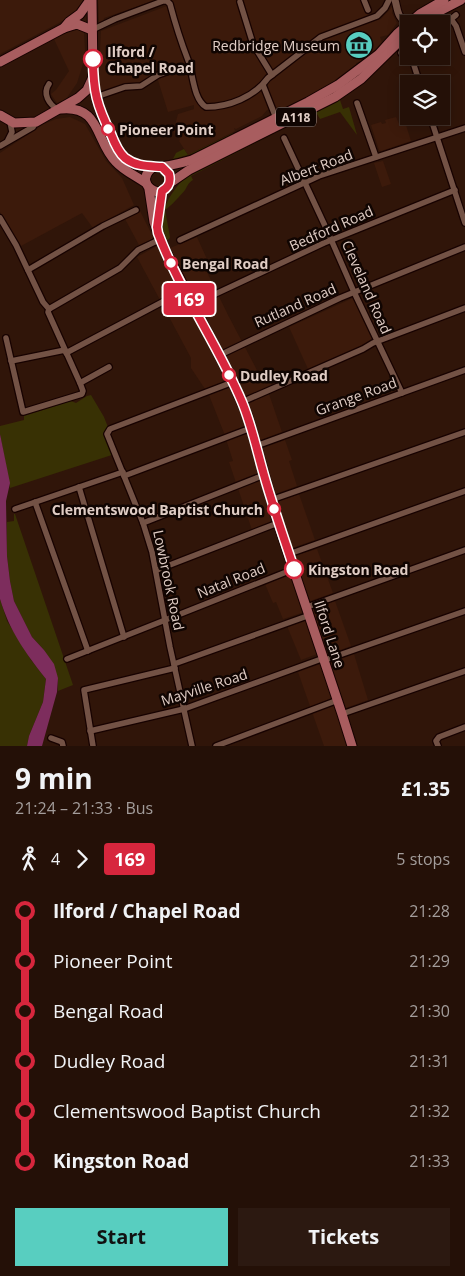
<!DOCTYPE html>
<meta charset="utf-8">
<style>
:root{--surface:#241007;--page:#2c1911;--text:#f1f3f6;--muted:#a39d9b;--line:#413028;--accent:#58cec0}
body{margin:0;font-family:"Open Sans",sans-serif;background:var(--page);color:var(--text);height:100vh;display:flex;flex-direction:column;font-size:19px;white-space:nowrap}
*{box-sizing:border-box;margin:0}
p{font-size:16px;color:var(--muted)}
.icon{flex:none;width:28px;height:28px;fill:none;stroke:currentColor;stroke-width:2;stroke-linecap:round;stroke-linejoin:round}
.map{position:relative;height:746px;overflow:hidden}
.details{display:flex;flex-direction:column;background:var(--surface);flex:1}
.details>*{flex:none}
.badge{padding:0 10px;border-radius:4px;font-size:18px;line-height:32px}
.tools{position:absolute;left:400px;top:15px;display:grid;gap:10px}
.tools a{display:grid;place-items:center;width:50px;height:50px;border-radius:0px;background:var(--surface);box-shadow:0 2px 12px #0003,0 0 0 1px var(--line);font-size:25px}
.map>.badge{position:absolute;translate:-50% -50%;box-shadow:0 0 0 2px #fff}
.legs{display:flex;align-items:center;gap:8px;height:55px;padding:0 15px;font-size:16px}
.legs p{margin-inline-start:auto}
.headline{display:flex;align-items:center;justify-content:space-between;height:85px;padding:0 15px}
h1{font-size:28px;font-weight:700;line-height:38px}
.action{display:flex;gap:10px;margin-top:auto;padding:10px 15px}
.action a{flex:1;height:58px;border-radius:0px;background:var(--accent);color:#111;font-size:20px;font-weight:700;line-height:58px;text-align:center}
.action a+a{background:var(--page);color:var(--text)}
ul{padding:0 15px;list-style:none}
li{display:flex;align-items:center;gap:18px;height:50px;font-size:19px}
li i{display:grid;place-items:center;width:8px;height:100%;margin:0 6px;background:currentColor}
li i::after{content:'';width:12px;height:12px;margin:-6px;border:4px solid;border-radius:50%;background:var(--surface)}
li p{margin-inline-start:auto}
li:first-child i{background:linear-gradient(#0000 50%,currentColor 0)}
li:last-child i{background:linear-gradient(currentColor 50%,#0000 0)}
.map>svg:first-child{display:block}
.built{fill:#3c1a0b}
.green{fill:#383104}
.water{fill:#7d2d5d}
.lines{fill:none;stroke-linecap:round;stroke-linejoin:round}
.minor-casing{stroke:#170200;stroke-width:8}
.tertiary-casing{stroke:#170200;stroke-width:9}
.primary-casing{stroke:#170200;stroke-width:11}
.minor{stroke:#735245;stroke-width:5.5}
.tertiary{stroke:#735245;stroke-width:7}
.primary{stroke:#a85d5f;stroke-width:9}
.line-1-casing{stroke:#fff;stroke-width:11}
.line-1{stroke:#d7263d;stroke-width:8}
.stop-1-dot{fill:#fff;stroke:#d7263d;stroke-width:2.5}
.labels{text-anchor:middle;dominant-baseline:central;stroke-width:5;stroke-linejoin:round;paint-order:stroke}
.shield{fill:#100502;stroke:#a2918a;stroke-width:1}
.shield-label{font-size:12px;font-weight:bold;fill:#e0cdc5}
.poi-label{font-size:14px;fill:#e0cdc5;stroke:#100502;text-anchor:end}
.stop-label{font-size:14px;font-weight:bold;fill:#e0cdc5;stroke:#100502;text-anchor:start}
.street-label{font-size:14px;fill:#e0cdc5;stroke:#100502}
</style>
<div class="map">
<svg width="465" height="746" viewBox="0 0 465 746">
<rect width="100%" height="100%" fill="#301509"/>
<g class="built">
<path d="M0,0H83L78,10L72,16L0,54Z"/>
<path d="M98,0H156L104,18L103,21L99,23Z"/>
<path d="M170,0H363L370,21L381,19L392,7V13L397,23L388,35L380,37L382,42L372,53L365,55L363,52L359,53L362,61L356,63V66L349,70L348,74L339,77L335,83L325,90L323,88L315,94L283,110L280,106L267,110L262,116L236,129L234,128L235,131L188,155L179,141L180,140L178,134L173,132L178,114L194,109V105L168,112L156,74L137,84L99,94L98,89L101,31L172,4Z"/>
<path d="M73,30H79L84,33L85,49L83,64L77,83L66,99L57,103L51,94L56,90L69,71L54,39Z"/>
<path d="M70,117L85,124L106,161L122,178L134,205L93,228L82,213L21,246L0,212V153L44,124L56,119Z"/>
<path d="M396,117L400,126L406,125L411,141L381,151L379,150L371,125L381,122L382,124L386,123L385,120Z"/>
<path d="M383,161L391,184L382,187L374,163Z"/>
<path d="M140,211L153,237L152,240L139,245L125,219Z"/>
<path d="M197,237L210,266L205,268L228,315L259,374L266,371L272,382L269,394L282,432L258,441L249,412L219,345L185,282L170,248Z"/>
<path d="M157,246L225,375L247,426L271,522L252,530L229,462L233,461L224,433L209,395L191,368V358L137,257Z"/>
<path d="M353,298L373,341L308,369L289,327Z"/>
<path d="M285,440L292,460L289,461L297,486L273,495L260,449Z"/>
<path d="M299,494L315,540L292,548L276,502Z"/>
<path d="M317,549L333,593L310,601L294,556Z"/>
<path d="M290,575L304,612L283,619L276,602L273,603L265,584Z"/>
<path d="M335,601L351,646L327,655L312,609Z"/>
<path d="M306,620L317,654L301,660L287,626Z"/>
<path d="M354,654L368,700L346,708L330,663Z"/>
<path d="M320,664L335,705L347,746H324L298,672Z"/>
</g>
<g class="green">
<path d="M346,93L347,95L340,100L343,109L349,107L357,135L340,112L320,119L316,112L191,176L193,180C188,183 188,185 185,190C181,195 170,207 165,210L170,237L169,239L165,241C158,210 167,198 186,176Z"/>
<path d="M233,133L234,135L199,152L173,159L176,153L184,149L188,155Z"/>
<path d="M91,395L104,417L118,453L10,488L0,434V426L24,420V416L71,401L76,403L87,396Z"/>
<path d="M14,514H15L73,685L58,691V678L44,650L32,637L14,601L10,581L7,556V522L14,521Z"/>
<path d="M0,599L7,621L31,660L46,679L43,702L29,736L27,746H0Z"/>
</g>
<path class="water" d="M0,434L10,483L6,501L7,556L10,581L14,601L32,637L44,650L54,664L58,678L57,692L42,746H27L29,736L43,702L46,679C25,652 10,632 0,599Z"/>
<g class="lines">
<g class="minor-casing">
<g id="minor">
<path d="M364,0L368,10"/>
<path d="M240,2L253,44L272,75"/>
<path d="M456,15L451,19L456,26L465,52"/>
<path d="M92,30L115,19L163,1H167L170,4C175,23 181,42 188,60C193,73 193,99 206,107C229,107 254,97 268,78L321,37L377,16L385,8L389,0"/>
<path d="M401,53L409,51"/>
<path d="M411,56L420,84"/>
<path d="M179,68H184L189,70"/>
<path d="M49,84C42,94 49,104 58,110"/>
<path d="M263,85L276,118"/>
<path d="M96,97L125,87L141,86L158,75L169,71"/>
<path d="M357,103L376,157"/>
<path d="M430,116L465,223"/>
<path d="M284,138L326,228L354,292L402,393"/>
<path d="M8,140L12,132L10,122"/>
<path d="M0,146L33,127L36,122"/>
<path d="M0,218L16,245L43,302L49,309"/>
<path d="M180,240L319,176L465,128"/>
<path d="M28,270L103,226L136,210"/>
<path d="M192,305L324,243L455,190"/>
<path d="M49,309L120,268L138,250L161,239"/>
<path d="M6,338L23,412L82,394L83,391L80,383L48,312L49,309"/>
<path d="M66,353L185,290"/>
<path d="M220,355L340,298L465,247"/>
<path d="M11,361L65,350"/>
<path d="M80,383L109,367"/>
<path d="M242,402L363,349L373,343L465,308"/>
<path d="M256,446L465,370"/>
<path d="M124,476L251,428"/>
<path d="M79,487L124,637"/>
<path d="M271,500L465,432"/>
<path d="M35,502L88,651"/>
<path d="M15,509L123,472"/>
<path d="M143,523L264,475"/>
<path d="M289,554L465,491"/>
<path d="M157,570L278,523"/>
<path d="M307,607L465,550"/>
<path d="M67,659L294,569"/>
<path d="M325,660L465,611"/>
<path d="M174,664L310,615"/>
<path d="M342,714L465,671"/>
<path d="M90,731L184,709L324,658"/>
<path d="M51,738L62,742L63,746"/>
<path d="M93,746L84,690L175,668"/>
<path d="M192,746L170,647L152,552L143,523L107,434L110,429L233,382"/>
<path d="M216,746L338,700"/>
<path d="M438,746L436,741L439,737L465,727"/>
</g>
</g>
<g class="tertiary-casing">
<path id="tertiary" d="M395,0C398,10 397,19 409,23"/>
</g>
<g class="primary-casing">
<g id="primary">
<path d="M420,24L432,15L461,0"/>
<path d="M64,28L77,24L92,30"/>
<path d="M0,62L64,28L69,22L80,14L90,0"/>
<path d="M93,77C96,100 100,112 109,132C113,140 116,150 122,156C140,174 171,166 192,160L308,102L338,85L379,54L397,34L420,14L444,0"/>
<path d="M61,109C101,105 95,141 116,162C124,171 136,176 146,183"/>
<path d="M0,115L14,123L36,122L78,98L87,90L93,77L92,0"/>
<path d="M152,168C141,177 145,189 158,192C167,190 172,183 169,174L162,167"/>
<path d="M170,183L189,170L335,97L361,79L409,32"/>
<path d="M149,189L154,222L165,250L233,382L248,417L278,523L342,714L352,746"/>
<path d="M157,225L162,191"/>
</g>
</g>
<use href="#minor" class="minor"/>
<use href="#tertiary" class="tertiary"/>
<use href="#primary" class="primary"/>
</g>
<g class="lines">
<g class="line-1-casing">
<path id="line-1" d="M93,59C93,91 97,106 111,134C114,142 118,152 125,158C137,167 148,166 162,167L169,174C171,182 169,187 162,191L157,227L158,233C180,292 218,344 242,402C252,426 257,451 264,475C273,507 284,538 294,569"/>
</g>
<use href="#line-1" class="line-1"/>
</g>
<defs>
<g id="museum-disc" transform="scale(1.4375)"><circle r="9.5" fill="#58cec0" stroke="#100502"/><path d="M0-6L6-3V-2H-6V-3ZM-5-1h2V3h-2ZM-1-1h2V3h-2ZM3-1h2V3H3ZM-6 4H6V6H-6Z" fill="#111"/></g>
</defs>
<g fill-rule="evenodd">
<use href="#museum-disc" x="359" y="45"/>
</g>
<g class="stop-1-dot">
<circle cx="93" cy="59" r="9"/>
<circle cx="108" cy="129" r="6"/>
<circle cx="171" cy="263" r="6"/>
<circle cx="229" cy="375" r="6"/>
<circle cx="274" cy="509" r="6"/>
<circle cx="294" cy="569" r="9"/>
</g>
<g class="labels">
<rect class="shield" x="276" y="107.5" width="40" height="19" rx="4"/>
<g class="shield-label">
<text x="296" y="117">A118</text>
</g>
<g class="poi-label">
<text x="340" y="45">Redbridge Museum</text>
</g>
<g class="stop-label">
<text x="107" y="51">Ilford /<tspan x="107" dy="16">Chapel Road</tspan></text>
<text x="119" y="129">Pioneer Point</text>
<text x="182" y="263">Bengal Road</text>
<text x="240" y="375">Dudley Road</text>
<text x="263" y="509" text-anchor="end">Clementswood Baptist Church</text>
<text x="308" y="569">Kingston Road</text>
</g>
<g class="street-label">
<text transform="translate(316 167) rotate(-21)">Albert Road</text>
<text transform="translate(331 228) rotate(-24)">Bedford Road</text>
<text transform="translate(367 287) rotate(66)">Cleveland Road</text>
<text transform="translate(295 305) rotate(-24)">Rutland Road</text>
<text transform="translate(356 396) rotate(-20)">Grange Road</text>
<text transform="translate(169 580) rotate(78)">Lowbrook Road</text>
<text transform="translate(231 580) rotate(-22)">Natal Road</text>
<text transform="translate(330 634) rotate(72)">Ilford Lane</text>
<text transform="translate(204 687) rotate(-18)">Mayville Road</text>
</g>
</g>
</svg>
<div class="tools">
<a><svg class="icon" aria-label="locate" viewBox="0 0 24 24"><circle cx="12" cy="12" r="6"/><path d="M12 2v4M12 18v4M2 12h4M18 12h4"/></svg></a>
<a><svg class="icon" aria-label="layers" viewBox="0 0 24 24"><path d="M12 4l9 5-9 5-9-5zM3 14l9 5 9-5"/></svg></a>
</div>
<b class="badge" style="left:189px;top:299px;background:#d7263d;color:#fff">169</b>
</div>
<section class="details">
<div class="headline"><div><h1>9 min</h1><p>21:24 – 21:33 · Bus</p></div><b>£1.35</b></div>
<div class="legs"><svg class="icon" aria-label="walk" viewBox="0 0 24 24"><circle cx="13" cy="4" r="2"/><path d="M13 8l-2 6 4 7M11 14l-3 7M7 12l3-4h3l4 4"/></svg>4<svg class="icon" aria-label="forward" viewBox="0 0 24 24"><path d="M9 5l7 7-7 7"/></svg><b class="badge" style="background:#d7263d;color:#fff">169</b><p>5 stops</p></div>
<ul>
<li><i style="color:#d7263d"></i><b>Ilford / Chapel Road</b><p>21:28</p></li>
<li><i style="color:#d7263d"></i><span>Pioneer Point</span><p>21:29</p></li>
<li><i style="color:#d7263d"></i><span>Bengal Road</span><p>21:30</p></li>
<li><i style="color:#d7263d"></i><span>Dudley Road</span><p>21:31</p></li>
<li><i style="color:#d7263d"></i><span>Clementswood Baptist Church</span><p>21:32</p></li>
<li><i style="color:#d7263d"></i><b>Kingston Road</b><p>21:33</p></li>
</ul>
<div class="action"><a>Start</a><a>Tickets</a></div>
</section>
